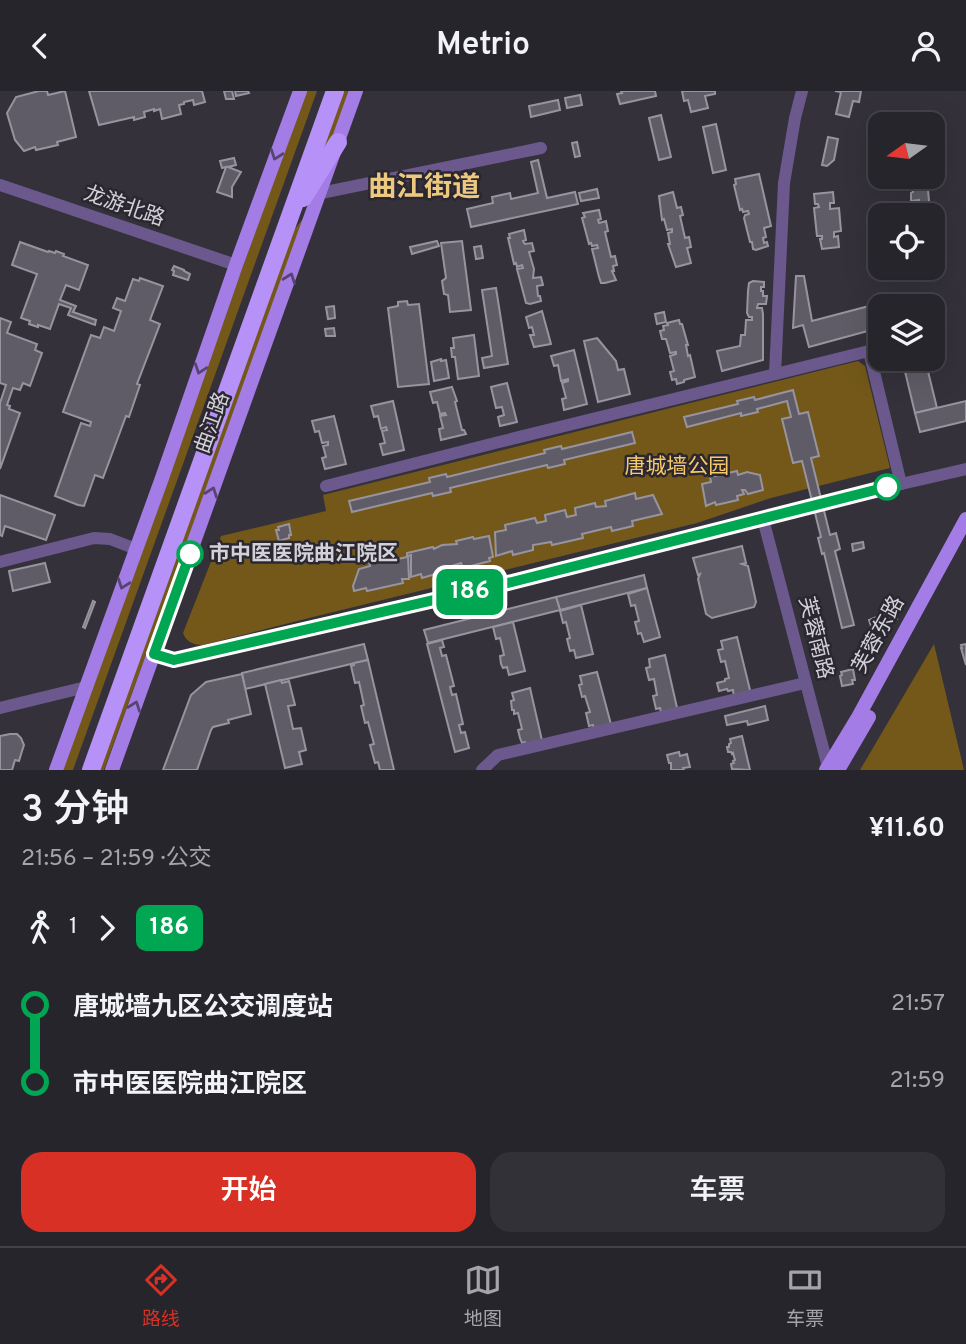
<!DOCTYPE html>
<html lang="zh">
<meta charset="utf-8">
<style>
:root{--surface:#27252c;--page:#333138;--text:#f1f3f6;--muted:#a4a5a9;--line:#434248;--accent:#d93025}
body{margin:0;font-family:Overpass,"Noto Sans SC",sans-serif;background:var(--page);color:var(--text);height:100vh;display:flex;flex-direction:column;font-size:26px;white-space:nowrap}
*{box-sizing:border-box;margin:0}
p{font-size:23px;color:var(--muted)}
.icon{flex:none;width:38px;height:38px;fill:none;stroke:currentColor;stroke-width:2;stroke-linecap:round;stroke-linejoin:round}
.map{position:relative;height:679px;overflow:hidden}
.panel{display:flex;flex-direction:column;background:var(--surface);flex:1}
.panel>*{flex:none}
.badge{padding:0 14px;border-radius:10px;font-size:24px;line-height:46px}
.needle{width:46px;rotate:256deg}
.buttons{position:absolute;left:868px;top:21px;display:grid;gap:14px}
.buttons a{display:grid;place-items:center;width:77px;height:77px;border-radius:14px;background:var(--surface);box-shadow:0 7px 28px #0002,0 0 0 2px var(--line);font-size:35px}
.map>.badge{position:absolute;translate:-50% -50%;box-shadow:0 0 0 4px #fff}
.legs{display:flex;align-items:center;gap:10px;height:77px;padding:0 21px;font-size:23px}
.legs p{margin-inline-start:auto}
.head{display:flex;align-items:center;justify-content:space-between;height:119px;padding:0 21px}
h1{font-size:38px;font-weight:600;line-height:52px}
.button{display:flex;gap:14px;margin-top:auto;padding:14px 21px}
.button a{flex:1;height:80px;border-radius:21px;background:var(--accent);color:#fff;font-size:28px;font-weight:600;line-height:80px;text-align:center}
.button a+a{background:var(--page);color:var(--text)}
ul{padding:0 21px;list-style:none}
li{display:flex;align-items:center;gap:24px;height:77px;font-size:26px}
li i{display:grid;place-items:center;width:10px;height:100%;margin:0 9px;background:currentColor}
li i::after{content:'';width:18px;height:18px;margin:-9px;border:5px solid;border-radius:50%;background:var(--surface)}
li p{margin-inline-start:auto}
li:first-child i{background:linear-gradient(#0000 50%,currentColor 0)}
li:last-child i{background:linear-gradient(currentColor 50%,#0000 0)}
header{display:flex;justify-content:space-between;align-items:center;height:91px;padding:0 21px;background:var(--surface);font-size:32px;font-weight:600}
.tab-bar{display:flex;justify-content:space-around;align-items:center;height:98px;border-top:2px solid var(--line);background:var(--surface);font-size:19px;color:var(--muted)}
.tab-bar a{display:grid;justify-items:center;gap:4px}
.tab-bar .active{color:var(--accent)}
.map>svg:first-child{display:block}
.green{fill:#73581a}
.building{fill:#5f5c67;stroke:#9794a0;stroke-width:2}
.lines{fill:none;stroke-linecap:round;stroke-linejoin:round}
.minor{stroke:#6b598d;stroke-width:12}
.major{stroke:#a47ce6;stroke-width:14}
.highway{stroke:#b691f7;stroke-width:18}
.oneway{stroke:#554570}
.line-1-casing{stroke:#fff;stroke-width:16}
.line-1{stroke:#00a651;stroke-width:10}
.stop-1-dot{fill:#fff;stroke:#00a651;stroke-width:3.5}
.labels{text-anchor:middle;dominant-baseline:central;stroke-width:5;stroke-linejoin:round;paint-order:stroke}
.street-label{font-size:21px;fill:#d3d1d8;stroke:#2a2730}
.park-label{font-size:21px;fill:#f6c96c;stroke:#2a2730}
.stop-label{font-size:21px;font-weight:bold;fill:#d3d1d8;stroke:#2a2730;text-anchor:start}
.district-label{font-size:28px;font-weight:bold;fill:#edc980;stroke:#2a2730}
</style>
<header><svg class="icon" aria-label="back" viewBox="0 0 24 24"><path d="M15 5l-7 7 7 7"/></svg>Metrio<svg class="icon" aria-label="person" viewBox="0 0 24 24"><circle cx="12" cy="8" r="4"/><path d="M4 21q1-7 8-7t8 7"/></svg></header>
<div class="map">
<svg width="966" height="679" viewBox="0 0 966 679">
<rect width="100%" height="100%" fill="#34313b"/>
<g class="green">
<path d="M306,0H317L73,679H61Z"/>
<path d="M339,0H351L333,49L310,89Z"/>
<path d="M306,124L104,679H96L288,146Z"/>
<path d="M858,270L865,275L890,377L771,407L697,432L309,527L203,554C194,554 186,551 183,542L221,445L326,420L323,404Z"/>
<path d="M934,553L964,679H860Z"/>
</g>
<g class="building">
<path d="M39,0H47L48,4L65,0L76,46L57,51L58,54L36,59L35,56L24,60L15,49L7,22L16,6Z"/>
<path d="M89,0H202L205,11L194,14L193,9L184,11V13L179,14L181,23L162,28L160,18L154,20V18L144,21L145,26L134,29V26L99,34Z"/>
<path d="M224,0H232L234,8H226Z"/>
<path d="M235,0H248L249,2L236,5Z"/>
<path d="M621,0H655L656,5L620,13L617,3L622,2Z"/>
<path d="M682,0H715V3L705,5L708,17L691,21L688,9L684,10Z"/>
<path d="M835,0H861L859,11L853,10L849,26L836,23L841,1Z"/>
<path d="M580,4L582,14L567,17L565,7Z"/>
<path d="M558,9L560,19L531,26L529,15Z"/>
<path d="M661,24L671,66L659,69L649,27Z"/>
<path d="M716,33L726,79L713,82L703,36Z"/>
<path d="M828,46L838,48L834,69L827,75L822,74Z"/>
<path d="M577,51L580,65L575,66L572,52Z"/>
<path d="M234,67L236,74L228,76L241,81L232,96V106L217,101L226,76L222,77L220,70Z"/>
<path d="M538,69L547,107L575,101L578,113L471,136L467,118L493,112L492,106L510,102L511,108L538,102L531,71Z"/>
<path d="M759,83L771,135L764,137L766,146L763,147L764,152L767,151L768,155L756,159L753,158L752,151H750L744,127L745,124L749,123L748,120L743,121L742,118L740,119L734,94L736,93L735,88Z"/>
<path d="M906,86H931L932,93L924,94L925,99H928L930,121H927V124H915V121H912L911,112L919,111V109L911,110V102L913,101V98H907Z"/>
<path d="M597,98L599,107L581,110L579,102Z"/>
<path d="M673,101L677,117L681,116L683,124L680,125L685,147L689,146L691,156L687,157L691,172L676,176L668,153H670L668,142L672,141V138L667,139L664,128L662,129L659,105Z"/>
<path d="M833,101L834,112H830V118L839,117L841,140L834,141V146L838,145L839,156L822,158L820,148H822V145H817L814,117L819,116L818,113H815L814,103Z"/>
<path d="M599,119L601,128L598,129L599,132L606,130L608,140L605,141L611,166L615,165L617,174L613,175L614,180H612L616,189L605,192H601L599,186L592,158L598,157L597,154L592,155L591,152L589,153L582,127L585,126L583,122Z"/>
<path d="M933,125H935L937,149H933Z"/>
<path d="M524,139L526,149L523,150L524,152L525,153L532,152L534,160L529,161L534,178L533,187L541,186L543,194L537,195L538,205H540L541,210L530,213L526,212L517,178L523,177L522,174L517,176L516,172L514,173L508,147H510L509,143Z"/>
<path d="M437,150L439,155L412,163L410,156Z"/>
<path d="M462,150L471,219L450,221L448,204L444,203L442,190L446,187L441,152Z"/>
<path d="M20,151L48,161L49,160L55,162L56,160L64,163L63,165L88,174L79,199L66,194L60,209L76,215L73,221L96,229L95,234L68,224L71,217L59,213L50,238L38,234V236L29,233L30,230L21,227L37,183L12,174Z"/>
<path d="M481,155L483,167L476,168L474,156Z"/>
<path d="M174,175L184,179V180L190,183L188,189L173,184L174,180L172,179Z"/>
<path d="M796,185H804L812,230L869,215L875,238L809,256L803,234L793,237Z"/>
<path d="M140,187L163,195L150,229L160,233L137,293L140,294L129,326L126,325L103,387L95,384L84,415L78,414L55,405L81,332L90,335L91,331L63,321L91,244L100,247L104,236L114,240L121,220L113,217L117,207L125,210L133,188L139,190Z"/>
<path d="M753,190L764,191V196H761V200H763V205H767L766,213H758L757,217H762L763,223V269L722,280L717,260L740,255L741,244H745L746,229H752V226H749L747,222L748,200L749,192Z"/>
<path d="M496,197L508,273L484,277L482,267L492,265L482,199Z"/>
<path d="M906,206L908,215H889L888,210Z"/>
<path d="M407,210L408,214L419,213L429,293L398,296L388,217L398,215V211Z"/>
<path d="M334,215L335,227L328,228L326,216Z"/>
<path d="M542,220L551,253L534,256L530,244H534L532,236L529,237L526,226Z"/>
<path d="M664,221L666,231L657,233L655,223Z"/>
<path d="M0,227L11,231L7,242L37,253L35,259L42,262L30,295L23,292L20,299L13,297L7,314L10,315L9,318L20,322L0,378V312L6,294L0,292Z"/>
<path d="M679,229L680,233H682L688,254H686L688,265L690,264L695,286L684,289V291L677,293L676,288L672,289L670,281L674,280L670,265L676,263V261L670,262L666,248H662L660,240L664,239L663,235L668,234L667,232Z"/>
<path d="M334,237L335,245H326L325,238Z"/>
<path d="M474,244L479,285L458,288L455,266H452L451,257H454L453,247Z"/>
<path d="M597,247L616,270L618,279L624,278L630,303L598,311L584,250Z"/>
<path d="M574,259L587,313L564,319L562,308L566,307L562,292L568,290V288L561,290L558,274L554,275L551,265Z"/>
<path d="M441,268V270L446,269L449,287L434,290L431,271Z"/>
<path d="M902,268H925L937,317L915,322Z"/>
<path d="M507,292L517,331L500,335L498,326L504,324L502,316L496,317L491,296Z"/>
<path d="M452,296L457,310L455,311L462,339H464L466,343L441,349L439,338L443,337L440,325L446,324L445,322L440,323L437,311L433,312L430,301Z"/>
<path d="M793,299L799,323L808,321L819,365L811,367L830,444L836,442L840,458L835,460L854,534L842,537L824,462L822,463L818,447L821,446L802,370L793,372L782,328L791,326L787,310L757,318L758,321L741,325V322L687,336L684,326L738,313L737,310L754,306L755,309Z"/>
<path d="M393,310L404,359L383,364L380,353L385,352L382,340L387,339L386,336L381,338L378,325L374,326L371,315Z"/>
<path d="M966,310V330L920,341L915,322Z"/>
<path d="M334,325L346,373L325,378L322,367L326,366L323,355L328,354V351L322,352L319,340L315,341L312,330Z"/>
<path d="M632,341L635,352L564,369L565,373L548,377L547,374L450,397L451,401L433,405L432,402L352,421L349,410L430,391L429,387L446,383L447,386L545,362L544,359L561,355L562,358Z"/>
<path d="M737,380L738,384L747,381L760,384L763,399L748,403L745,399H742L744,403L737,405L738,409L716,414L715,411L706,415L702,393L711,391L710,386Z"/>
<path d="M635,402L636,408L653,404L662,423L632,430L633,435L612,440L611,436L582,443L583,447L552,454L551,451L533,454V459L513,464L512,460L496,465L495,441L506,439L505,434L535,427L537,432L546,430L545,424L565,419L567,426L576,424L575,417L595,412L596,416L606,415L605,410Z"/>
<path d="M0,404L55,424L46,449L5,435L2,445L0,444Z"/>
<path d="M289,433L291,444H289V447L279,450L276,439H279L278,436Z"/>
<path d="M489,445L493,466L489,467L490,470L463,477L461,472L439,479V482L422,487L421,483L411,486V464L408,465L409,488H402L403,492L367,500L366,497L354,500L353,495L359,478L370,475L369,471L386,467L387,470L398,468L407,466V462L433,456L434,458L442,454L457,453L456,450L473,446L474,448Z"/>
<path d="M863,451L864,457L853,460L852,453Z"/>
<path d="M742,455L746,472L742,473L748,475L756,511L754,516L712,527L706,523L698,488L700,483L698,484L693,467Z"/>
<path d="M45,472L50,491L13,500L9,480Z"/>
<path d="M644,484L647,497L560,519L556,506Z"/>
<path d="M647,497L660,546L644,551L641,542L638,543L635,531L639,530L635,514L631,515L628,503Z"/>
<path d="M556,506L560,519L428,552L424,539Z"/>
<path d="M93,510L95,511L85,537L83,536Z"/>
<path d="M581,514L593,563L576,567L574,559L570,560L567,548L570,547L566,531L563,532L560,520Z"/>
<path d="M886,522L887,524L895,522L897,528L871,535L869,529Z"/>
<path d="M513,531L525,580L509,584L507,576L503,577L501,573L500,565L504,564L500,547L496,548L493,536Z"/>
<path d="M737,546L751,603L734,607L733,599L728,600L727,598L719,600L717,592L725,590V588L729,587L725,570L721,571L718,559L723,558L721,550Z"/>
<path d="M442,549L444,556L440,557L442,565L446,564L454,595L450,596L452,604L456,603L463,633L459,634L461,642L465,641L469,657L455,661L427,553Z"/>
<path d="M364,553L368,569L245,598L242,582Z"/>
<path d="M966,553V574L961,557H962L961,554Z"/>
<path d="M665,564L678,621L662,625L660,617L656,618L653,605L657,604L654,588L649,589L646,577L650,576L649,568Z"/>
<path d="M368,569L394,679H380L378,671L375,672L370,654L374,653L368,631L365,632L361,615L364,614L359,591L355,592L351,575L354,574V572Z"/>
<path d="M853,578L855,589H852L853,593L842,595L840,585L842,584L841,581Z"/>
<path d="M597,581L612,637L595,641L593,634L589,635L586,622L590,621L585,605L582,606L579,594L582,593L580,585Z"/>
<path d="M242,583L251,623L228,629L229,632L213,636L211,639L197,679H163L191,604L206,591Z"/>
<path d="M281,589L282,592L289,590L295,614L288,615L293,638L301,637L306,659L299,661L302,673L285,677L265,593Z"/>
<path d="M530,597L543,654L527,658L525,651L522,652L520,647L518,639L522,638L518,622L514,623V619H512L511,610L514,609L512,602Z"/>
<path d="M765,615L768,629L748,634L747,630L727,634L725,625Z"/>
<path d="M10,643H17L21,647L24,654L22,660L19,670L15,669L12,679H0V645Z"/>
<path d="M742,645L750,679L732,678L731,673L734,672L733,670L735,669L733,662L732,663L731,661H728L727,656H729V653L731,652L730,648Z"/>
<path d="M679,661L680,665L687,663L690,676L683,677L684,679H671V672H669L667,664Z"/>
</g>
<g class="lines">
<g class="minor">
<path d="M0,94L236,174"/>
<path d="M321,102L541,57"/>
<path d="M775,283L784,92L795,27L802,0"/>
<path d="M326,395L495,352L869,260L901,393"/>
<path d="M763,428L828,676"/>
<path d="M0,471L94,447L110,448L136,458"/>
<path d="M154,563L174,569L245,554L512,491L901,393L966,378"/>
<path d="M0,617L86,596"/>
<path d="M482,679L498,664L805,592"/>
</g>
<g class="major">
<path d="M56,679L162,387L236,174L300,0"/>
<path d="M112,679L356,0"/>
<path d="M826,679L857,628L966,428"/>
<path d="M838,679L869,626"/>
</g>
<g class="highway">
<path d="M303,107L338,51"/>
<path d="M91,679L335,0"/>
</g>
</g>
<defs><path id="oneway-chevron" d="M-2-3.5L2.5 0L-2 3.5" fill="none" stroke-width="1.6" stroke-linecap="round" stroke-linejoin="round" transform="scale(1.75)"/></defs>
<g class="oneway">
<use href="#oneway-chevron" transform="translate(276 64) rotate(110)"/>
<use href="#oneway-chevron" transform="translate(290 187) rotate(-70)"/>
<use href="#oneway-chevron" transform="translate(200 278) rotate(109)"/>
<use href="#oneway-chevron" transform="translate(212 401) rotate(-70)"/>
<use href="#oneway-chevron" transform="translate(123 493) rotate(110)"/>
<use href="#oneway-chevron" transform="translate(135 615) rotate(-70)"/>
</g>
<g class="lines">
<g class="line-1-casing">
<path id="line-1" d="M190,463L154,563L174,569L512,491L887,396"/>
</g>
<use href="#line-1" class="line-1"/>
</g>
<g class="stop-1-dot">
<circle cx="887" cy="396" r="12"/>
<circle cx="190" cy="463" r="12"/>
</g>
<g class="labels">
<g class="street-label">
<text transform="translate(124 116) rotate(19)">龙游北路</text>
<text transform="translate(213 332) rotate(-70)">曲江路</text>
<text transform="translate(879 544) rotate(-61)">芙蓉东路</text>
<text transform="translate(815 547) rotate(76)">芙蓉南路</text>
</g>
<g class="park-label">
<text x="677" y="376">唐城墙公园</text>
</g>
<g class="stop-label">
<text x="209" y="463">市中医医院曲江院区</text>
</g>
<g class="district-label">
<text x="424" y="98">曲江街道</text>
</g>
</g>
</svg>
<div class="buttons">
<a><svg class="needle" viewBox="-14 -14 28 28"><path d="M0-13l5 13h-10z" fill="#e53935"/><path d="M0 13l5-13h-10z" fill="#a4a5a9"/></svg></a>
<a><svg class="icon" aria-label="locate" viewBox="0 0 24 24"><circle cx="12" cy="12" r="6"/><path d="M12 2v4M12 18v4M2 12h4M18 12h4"/></svg></a>
<a><svg class="icon" aria-label="layers" viewBox="0 0 24 24"><path d="M12 4l9 5-9 5-9-5zM3 14l9 5 9-5"/></svg></a>
</div>
<b class="badge" style="left:470px;top:501px;background:#00a651;color:#fff">186</b>
</div>
<section class="panel">
<div class="head"><div><h1>3 分钟</h1><p>21:56 – 21:59 · 公交</p></div><b>¥11.60</b></div>
<div class="legs"><svg class="icon" aria-label="walk" viewBox="0 0 24 24"><circle cx="13" cy="4" r="2"/><path d="M13 8l-2 6 4 7M11 14l-3 7M7 12l3-4h3l4 4"/></svg>1<svg class="icon" aria-label="forward" viewBox="0 0 24 24"><path d="M9 5l7 7-7 7"/></svg><b class="badge" style="background:#00a651;color:#fff">186</b></div>
<ul>
<li><i style="color:#00a651"></i><b>唐城墙九区公交调度站</b><p>21:57</p></li>
<li><i style="color:#00a651"></i><b>市中医医院曲江院区</b><p>21:59</p></li>
</ul>
<div class="button"><a>开始</a><a>车票</a></div>
</section>
<nav class="tab-bar">
<a class="active"><svg class="icon" aria-label="directions" viewBox="0 0 24 24"><path d="M12 3l9 9-9 9-9-9zM9 14v-3h6M13 9l2 2-2 2"/></svg>路线</a>
<a><svg class="icon" aria-label="map" viewBox="0 0 24 24"><path d="M3 6l6-2 6 2 6-2v14l-6 2-6-2-6 2zM9 4v14M15 6v14"/></svg>地图</a>
<a><svg class="icon" aria-label="tickets" viewBox="0 0 24 24"><path d="M3 7h18v10H3zM15 7v10"/></svg>车票</a>
</nav>
